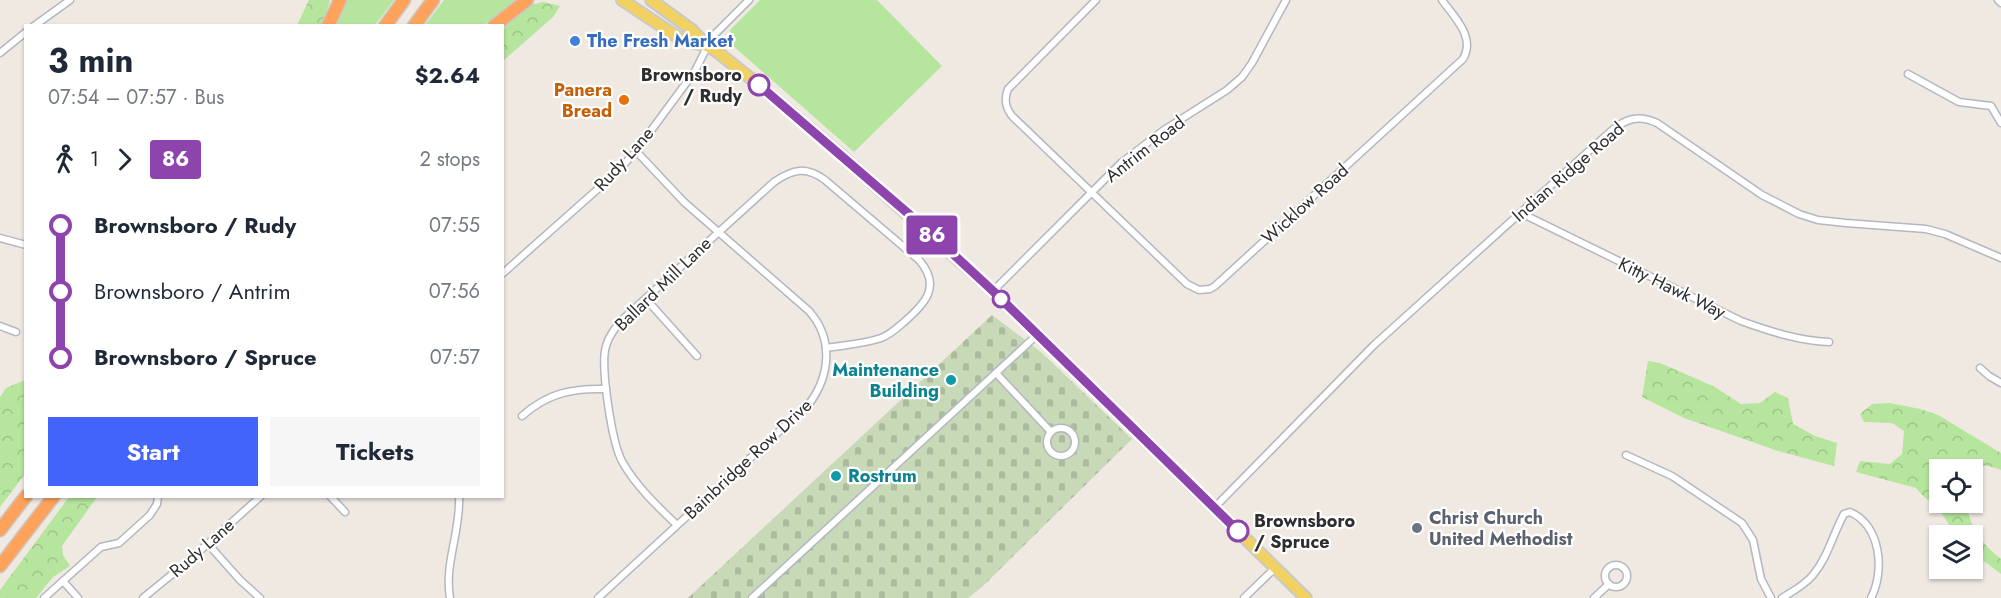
<!DOCTYPE html>
<meta charset="utf-8">
<style>
:root{--surface:#fff;--page:#f6f6f7;--text:#1f2937;--muted:#747a83;--accent:#4264fb}
body{margin:0;font-family:Jost,sans-serif;background:var(--page);color:var(--text);height:100vh;display:flex;flex-direction:column;font-size:22px;white-space:nowrap}
*{box-sizing:border-box;margin:0}
p{font-size:20px;color:var(--muted)}
.icon{flex:none;width:33px;height:33px;fill:none;stroke:currentColor;stroke-width:2;stroke-linecap:round;stroke-linejoin:round}
.map{position:relative;flex:1;overflow:hidden}
.side{position:absolute;left:24px;top:24px;width:480px;height:474px;display:flex;flex-direction:column;background:var(--surface);border-radius:0px;box-shadow:0 2px 4px #0004}
.side>*{flex:none}
.badge{padding:0 12px;border-radius:4px;font-size:21px;line-height:39px}
.tools{position:absolute;left:1929px;top:459px;display:grid;gap:12px}
.tools a{display:grid;place-items:center;width:54px;height:54px;border-radius:0px;background:var(--surface);box-shadow:0 2px 4px #0004;font-size:30px}
.map>.badge{position:absolute;translate:-50% -50%;box-shadow:0 0 0 3px #fff}
.legs{display:flex;align-items:center;gap:9px;height:66px;padding:0 24px;font-size:20px}
.legs p{margin-inline-start:auto}
.summary{display:flex;align-items:center;justify-content:space-between;height:102px;padding:0 24px}
h1{font-size:33px;font-weight:700;line-height:45px}
.primary-button{display:flex;gap:12px;margin-top:auto;padding:12px 24px}
.primary-button a{flex:1;height:69px;border-radius:0px;background:var(--accent);color:#fff;font-size:24px;font-weight:700;line-height:69px;text-align:center}
.primary-button a+a{background:var(--page);color:var(--text)}
ul{padding:0 24px;list-style:none}
li{display:flex;align-items:center;gap:21px;height:66px;font-size:22px}
li i{display:grid;place-items:center;width:9px;height:100%;margin:0 8px;background:currentColor}
li i::after{content:'';width:15px;height:15px;margin:-8px;border:4px solid;border-radius:50%;background:var(--surface)}
li p{margin-inline-start:auto}
li:first-child i{background:linear-gradient(#0000 50%,currentColor 0)}
li:last-child i{background:linear-gradient(currentColor 50%,#0000 0)}
.map>svg:first-child{display:block}
.green{fill:#b6e59e}
.forest{fill:url(#forest-crowns)}
.cemetery{fill:url(#cemetery-stones)}
.lines{fill:none;stroke-linecap:round;stroke-linejoin:round}
.minor-casing{stroke:#b4b7c1;stroke-width:9}
.primary-casing{stroke:#c9c9c9;stroke-width:14}
.motorway-casing{stroke:#c9c9c9;stroke-width:15}
.minor{stroke:#fff;stroke-width:6}
.primary{stroke:#f2d163;stroke-width:10}
.motorway{stroke:#ffa35c;stroke-width:12}
.line-1-casing{stroke:#fff;stroke-width:14}
.line-1{stroke:#8e44ad;stroke-width:9}
.shop-dot{fill:#3f7fe0;stroke:#fff;stroke-width:2}
.stop-1-dot{fill:#fff;stroke:#8e44ad;stroke-width:3}
.food-dot{fill:#e8710a;stroke:#fff;stroke-width:2}
.culture-dot{fill:#0f9aa8;stroke:#fff;stroke-width:2}
.worship-dot{fill:#6b7280;stroke:#fff;stroke-width:2}
.labels{text-anchor:middle;dominant-baseline:central;stroke-width:4.5;stroke-linejoin:round;paint-order:stroke}
.shop-label{font-size:18px;font-weight:bold;fill:#366cbe;stroke:#fff;text-anchor:start}
.stop-label{font-size:18px;font-weight:bold;fill:#2e2e2e;stroke:#fff;text-anchor:end}
.food-label{font-size:18px;font-weight:bold;fill:#c56008;stroke:#fff;text-anchor:end}
.street-label{font-size:18px;fill:#2e2e2e;stroke:#fff}
.culture-label{font-size:18px;font-weight:bold;fill:#0d838f;stroke:#fff;text-anchor:end}
.worship-label{font-size:18px;font-weight:bold;fill:#5b616d;stroke:#fff;text-anchor:start}
</style>
<div class="map">
<svg width="2001" height="598" viewBox="0 0 2001 598">
<defs>
<pattern id="forest-crowns" width="20" height="18" patternUnits="userSpaceOnUse" patternTransform="scale(1.5)"><rect width="20" height="18" fill="#b6e59e"/><path d="M2 6a3 3 0 1 1 6 0M12 15a3 3 0 1 1 6 0" fill="none" stroke="#9dc588"/></pattern>
<pattern id="cemetery-stones" width="16" height="16" patternUnits="userSpaceOnUse" patternTransform="scale(1.5)"><rect width="16" height="16" fill="#c8d9b8"/><path d="M2 7V4a2 2 0 0 1 4 0v3zM10 15v-3a2 2 0 0 1 4 0v3z" fill="#acbb9e"/></pattern>
</defs>
<rect width="100%" height="100%" fill="#efe9e1"/>
<g class="green">
<path d="M344,0H394L375,25L332,26Z"/>
<path d="M444,0H516L484,25H425Z"/>
<path d="M760,0H877L942,66L854,152L731,44L730,30Z"/>
</g>
<g class="forest">
<path d="M309,0H330L326,14L321,25H297Z"/>
<path d="M544,2L560,6L553,17L503,61V30L524,6Z"/>
<path d="M1648,361L1660,363L1715,387L1741,404L1760,403L1775,392L1788,398L1793,424L1815,436L1837,443L1834,466L1778,451L1684,418L1642,397Z"/>
<path d="M25,380V474L0,507V397L6,388Z"/>
<path d="M1890,403L1920,409L1938,415L2001,453V470C1991,466 1977,463 1967,469L1940,470V502L1967,503C1969,527 1982,544 2001,559V574L1973,553L1972,536L1956,535L1938,508L1923,496L1916,488L1856,472L1860,461L1890,464L1902,454L1904,431L1892,423L1864,422L1860,414L1872,404Z"/>
<path d="M69,497H97L62,546L63,555L70,566L53,577L36,598H0V590Z"/>
</g>
<path class="cemetery" d="M992,315L1041,352L1132,439L982,587L968,598H688Z"/>
<g class="lines">
<g class="minor-casing">
<g id="minor">
<path d="M1096,0L1008,89C1004,99 1005,107 1012,116L1187,284L1199,290L1210,289L1215,286L1463,59C1476,37 1454,17 1442,0"/>
<path d="M1998,0L2001,3"/>
<path d="M34,26L70,0"/>
<path d="M0,53L26,32"/>
<path d="M1908,74L1959,102L1991,106L2001,123"/>
<path d="M1521,213L1741,321C1769,331 1799,341 1829,342"/>
<path d="M0,238L26,245"/>
<path d="M502,274L617,172L636,151L695,71L712,37L749,0"/>
<path d="M993,291L1121,163L1164,130L1227,90L1242,77L1252,63L1286,0"/>
<path d="M646,299L697,356"/>
<path d="M0,326L16,332"/>
<path d="M1980,368L1989,376L2001,383"/>
<path d="M996,373L1051,432"/>
<path d="M522,416C548,393 572,388 606,389"/>
<circle cx="1061" cy="442" r="14"/>
<path d="M1626,455L1672,476L1742,523L1753,540L1761,579L1771,598"/>
<path d="M330,496L345,512"/>
<path d="M1215,507L1374,345L1610,132C1625,119 1638,114 1657,123L1762,195L1799,214L1818,220L1846,223L1926,229L1945,234L2001,258"/>
<path d="M677,525C658,507 636,486 623,463C612,445 600,366 606,346C609,335 616,327 623,319L774,182C793,169 806,166 825,180L919,260C942,286 925,304 904,322C897,328 890,335 881,338C864,344 844,345 826,348"/>
<path d="M208,544L240,580L260,598"/>
<circle cx="1616" cy="576" r="11"/>
<path d="M63,581L78,598"/>
<path d="M44,598L101,547L119,543L150,515L157,504L158,496"/>
<path d="M143,598L192,558L261,496"/>
<path d="M450,598C444,563 461,531 459,496"/>
<path d="M598,598L809,404C830,376 834,339 809,311L684,202L636,151"/>
<path d="M752,598L1038,334"/>
<path d="M1244,598L1275,568"/>
<path d="M1594,598L1609,584"/>
<path d="M1782,598C1793,591 1805,585 1813,575C1828,557 1833,534 1844,514L1850,512C1881,526 1885,571 1871,598"/>
</g>
</g>
<g class="primary-casing">
<g id="primary">
<path d="M622,0L682,40L707,46L716,51L759,85L840,154L993,291L1306,598"/>
<path d="M651,0L692,30L707,46"/>
</g>
</g>
<g class="motorway-casing">
<g id="motorway">
<path d="M328,26L340,0"/>
<path d="M385,26L404,0"/>
<path d="M414,26L433,0"/>
<path d="M494,26L527,0"/>
<path d="M0,530L26,496"/>
<path d="M0,566L54,496"/>
</g>
</g>
<use href="#minor" class="minor"/>
<use href="#primary" class="primary"/>
<use href="#motorway" class="motorway"/>
</g>
<g class="lines">
<g class="line-1-casing">
<path id="line-1" d="M759,85L925,228L993,291L1238,531"/>
</g>
<use href="#line-1" class="line-1"/>
</g>
<circle class="shop-dot" cx="575" cy="41" r="6"/>
<g class="stop-1-dot">
<circle cx="759" cy="85" r="10"/>
<circle cx="1001" cy="299" r="8"/>
<circle cx="1238" cy="531" r="10"/>
</g>
<circle class="food-dot" cx="624" cy="100" r="6"/>
<g class="culture-dot">
<circle cx="951" cy="380" r="6"/>
<circle cx="836" cy="476" r="6"/>
</g>
<circle class="worship-dot" cx="1417" cy="528" r="6"/>
<g class="labels">
<g class="shop-label">
<text x="587" y="41">The Fresh Market</text>
</g>
<g class="stop-label">
<text x="742" y="75">Brownsboro<tspan x="742" dy="21">/ Rudy</tspan></text>
<text x="1254" y="521" text-anchor="start">Brownsboro<tspan x="1254" dy="21">/ Spruce</tspan></text>
</g>
<g class="food-label">
<text x="612" y="90">Panera<tspan x="612" dy="21">Bread</tspan></text>
</g>
<g class="street-label">
<text transform="translate(1145 149) rotate(-38)">Antrim Road</text>
<text transform="translate(624 159) rotate(-48)">Rudy Lane</text>
<text transform="translate(1568 172) rotate(-41)">Indian Ridge Road</text>
<text transform="translate(1305 204) rotate(-42)">Wicklow Road</text>
<text transform="translate(663 284) rotate(-44)">Ballard Mill Lane</text>
<text transform="translate(1672 288) rotate(26)">Kitty Hawk Way</text>
<text transform="translate(748 459) rotate(-43)">Bainbridge Row Drive</text>
<text transform="translate(202 548) rotate(-41)">Rudy Lane</text>
</g>
<g class="culture-label">
<text x="939" y="370">Maintenance<tspan x="939" dy="21">Building</tspan></text>
<text x="848" y="476" text-anchor="start">Rostrum</text>
</g>
<g class="worship-label">
<text x="1429" y="518">Christ Church<tspan x="1429" dy="21">United Methodist</tspan></text>
</g>
</g>
</svg>
<div class="tools">
<a><svg class="icon" aria-label="locate" viewBox="0 0 24 24"><circle cx="12" cy="12" r="6"/><path d="M12 2v4M12 18v4M2 12h4M18 12h4"/></svg></a>
<a><svg class="icon" aria-label="layers" viewBox="0 0 24 24"><path d="M12 4l9 5-9 5-9-5zM3 14l9 5 9-5"/></svg></a>
</div>
<b class="badge" style="left:932px;top:235px;background:#8e44ad;color:#fff">86</b>
<section class="side">
<div class="summary"><div><h1>3 min</h1><p>07:54 – 07:57 · Bus</p></div><b>$2.64</b></div>
<div class="legs"><svg class="icon" aria-label="walk" viewBox="0 0 24 24"><circle cx="13" cy="4" r="2"/><path d="M13 8l-2 6 4 7M11 14l-3 7M7 12l3-4h3l4 4"/></svg>1<svg class="icon" aria-label="forward" viewBox="0 0 24 24"><path d="M9 5l7 7-7 7"/></svg><b class="badge" style="background:#8e44ad;color:#fff">86</b><p>2 stops</p></div>
<ul>
<li><i style="color:#8e44ad"></i><b>Brownsboro / Rudy</b><p>07:55</p></li>
<li><i style="color:#8e44ad"></i><span>Brownsboro / Antrim</span><p>07:56</p></li>
<li><i style="color:#8e44ad"></i><b>Brownsboro / Spruce</b><p>07:57</p></li>
</ul>
<div class="primary-button"><a>Start</a><a>Tickets</a></div>
</section>
</div>
